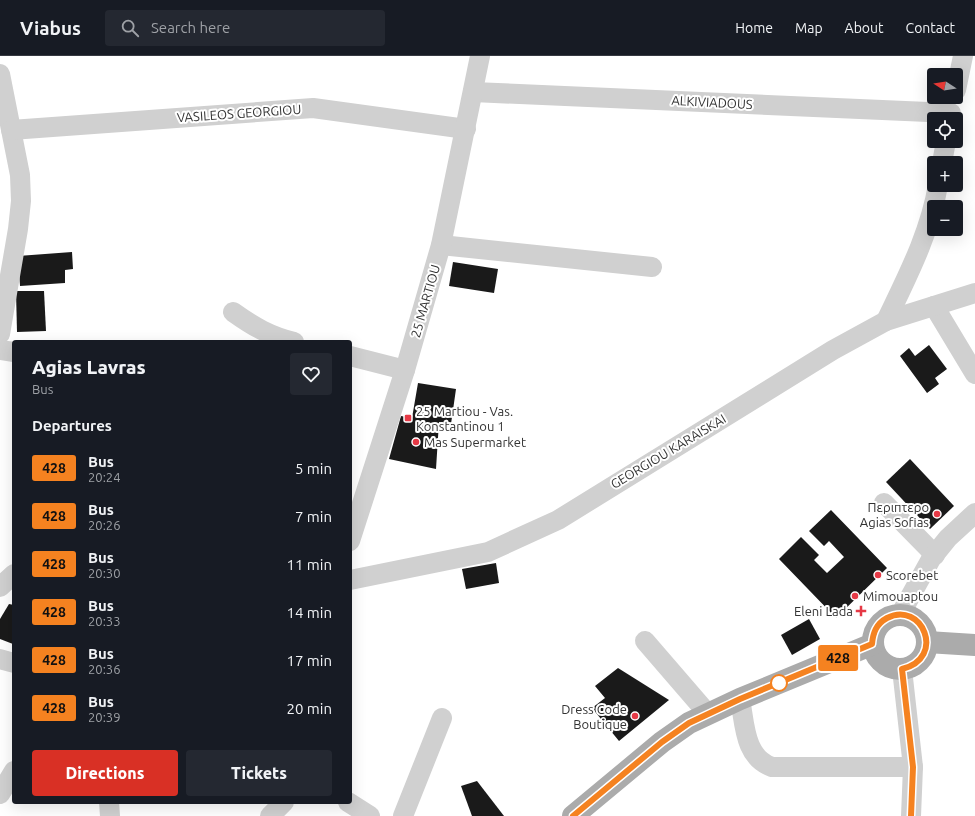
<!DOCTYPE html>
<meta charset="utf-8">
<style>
:root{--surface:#171b24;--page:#242831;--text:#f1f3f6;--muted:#9ea1a6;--line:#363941;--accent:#d93025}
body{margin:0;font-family:Ubuntu,sans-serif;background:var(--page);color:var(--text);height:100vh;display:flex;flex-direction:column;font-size:15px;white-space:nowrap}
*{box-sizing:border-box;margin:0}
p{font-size:13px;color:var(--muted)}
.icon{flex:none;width:22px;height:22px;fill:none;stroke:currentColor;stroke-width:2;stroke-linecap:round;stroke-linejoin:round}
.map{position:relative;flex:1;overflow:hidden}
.drawer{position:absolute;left:12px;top:284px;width:340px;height:464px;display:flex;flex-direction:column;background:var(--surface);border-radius:4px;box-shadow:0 4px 16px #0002}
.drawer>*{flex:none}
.badge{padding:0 8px;border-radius:3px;font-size:14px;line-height:26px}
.needle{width:26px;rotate:282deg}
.controls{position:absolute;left:927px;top:12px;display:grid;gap:8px}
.controls a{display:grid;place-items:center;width:36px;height:36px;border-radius:4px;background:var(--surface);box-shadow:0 4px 16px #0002;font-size:20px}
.map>.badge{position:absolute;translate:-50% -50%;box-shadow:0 0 0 2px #fff}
h2{padding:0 20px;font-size:15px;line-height:36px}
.round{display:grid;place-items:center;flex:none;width:42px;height:42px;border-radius:4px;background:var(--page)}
.overview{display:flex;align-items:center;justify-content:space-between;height:68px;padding:0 20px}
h1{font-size:19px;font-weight:800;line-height:30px}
.button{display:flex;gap:8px;margin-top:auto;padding:8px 20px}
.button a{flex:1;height:46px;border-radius:4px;background:var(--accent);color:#fff;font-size:16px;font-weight:800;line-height:46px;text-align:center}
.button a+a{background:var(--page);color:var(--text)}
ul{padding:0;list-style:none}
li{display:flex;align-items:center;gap:12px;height:48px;padding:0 20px}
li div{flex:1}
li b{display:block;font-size:15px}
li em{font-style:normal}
li .badge{min-width:44px;font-weight:700;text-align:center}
header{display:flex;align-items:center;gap:24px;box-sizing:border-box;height:56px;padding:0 20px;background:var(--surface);border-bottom:1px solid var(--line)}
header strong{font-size:19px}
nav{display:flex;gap:22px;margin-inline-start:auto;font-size:14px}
.search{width:280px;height:36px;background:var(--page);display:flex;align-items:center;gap:10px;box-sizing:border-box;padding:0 14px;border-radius:4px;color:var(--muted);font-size:15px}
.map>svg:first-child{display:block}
.building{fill:#1a1a1a}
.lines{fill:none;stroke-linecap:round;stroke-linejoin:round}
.minor{stroke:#d0d0d0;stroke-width:20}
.major{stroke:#ababab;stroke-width:22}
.line-casing{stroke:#fff;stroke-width:9}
.line{stroke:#f58220;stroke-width:6}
.poi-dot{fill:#e63946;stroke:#fff;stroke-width:1.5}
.stop-dot{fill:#fff;stroke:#f58220;stroke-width:2}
.labels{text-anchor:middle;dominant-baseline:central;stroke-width:4;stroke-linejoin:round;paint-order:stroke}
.street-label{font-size:13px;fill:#333;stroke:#fff}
.poi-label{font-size:13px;fill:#333;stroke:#fff;text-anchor:start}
</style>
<header>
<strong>Viabus</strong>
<div class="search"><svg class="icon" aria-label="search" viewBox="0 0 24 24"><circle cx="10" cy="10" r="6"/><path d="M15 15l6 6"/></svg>Search here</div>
<nav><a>Home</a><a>Map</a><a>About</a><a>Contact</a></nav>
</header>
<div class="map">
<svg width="975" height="760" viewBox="0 0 975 760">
<rect width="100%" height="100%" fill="#fff"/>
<g class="building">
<path d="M72,196L73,213L65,214V227L20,230L18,200Z"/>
<path d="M453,206L498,213L494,237L449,230Z"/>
<path d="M16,235H44L46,275L17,276Z"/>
<path d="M929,289L947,313L935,322L939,328L927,337L900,300L909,292L915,300Z"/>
<path d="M418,327L456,333L451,368L439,366L436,413L389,403L401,360L412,362Z"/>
<path d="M910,403L954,450L930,473L886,426Z"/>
<path d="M831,454L887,512L836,562L779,503L801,481L819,499L814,504L827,517L844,501L829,485L824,490L809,475Z"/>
<path d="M496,507L499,527L466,533L462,513Z"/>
<path d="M9,548L14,549L13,588L0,583V563Z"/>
<path d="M809,563L820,583L792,599L781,579Z"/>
<path d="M618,612L669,644L619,685L592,652L605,642L595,630Z"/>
<path d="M477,725L504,760H472L461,730Z"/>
</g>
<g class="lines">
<g class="minor">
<path d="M0,18L20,119L21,145L18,173L0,278"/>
<path d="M956,34L963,0"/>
<path d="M473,36L951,57"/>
<path d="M11,74L313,52L466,73"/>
<path d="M942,107L946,85"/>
<path d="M441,189L652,211"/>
<path d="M934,250L975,318"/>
<path d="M233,256C254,271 270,280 294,286"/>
<path d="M886,265C907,221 930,177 938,129"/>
<path d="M0,294L14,296"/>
<path d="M350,300L405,314"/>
<path d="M884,447L935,499"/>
<path d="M350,485L405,314L441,189L480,0"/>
<path d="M350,524L488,496L558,464L833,294L886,265L975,237"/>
<path d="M0,531L14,518"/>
<path d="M900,559L931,503L948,482L975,457"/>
<path d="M645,585L708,658"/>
<path d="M0,603L14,607"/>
<path d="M902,613L913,711L911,760"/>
<path d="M740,643C745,668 744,701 772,711H913"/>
<path d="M0,738L14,715"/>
<path d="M109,746L110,760"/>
<path d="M348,746L370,760"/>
<path d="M270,760L284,746"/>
<path d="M403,760L442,662"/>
</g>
<g class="major">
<circle cx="900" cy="586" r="27"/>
<path d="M927,586L975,589"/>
<path d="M573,760L662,686L689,667L740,643L873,588"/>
</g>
</g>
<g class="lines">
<g class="line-casing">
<path id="line" d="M573,760L662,686L689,667L740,643L872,588C873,577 876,568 887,562C922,544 947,602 902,613L913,711L911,760"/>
</g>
<use href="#line" class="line"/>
</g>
<g class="poi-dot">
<rect x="404" y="358" width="8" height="8" rx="2"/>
<circle cx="416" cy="386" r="4"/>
<circle cx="937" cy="458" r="4"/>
<circle cx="878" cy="519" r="4"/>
<circle cx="855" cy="540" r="4"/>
<path d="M859 549h4v4h4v4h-4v4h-4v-4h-4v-4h4z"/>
<circle cx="635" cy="660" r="4"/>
</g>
<circle class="stop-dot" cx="779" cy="627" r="8"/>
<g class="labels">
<g class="street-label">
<text transform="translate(712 46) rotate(3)">ALKIVIADOUS</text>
<text transform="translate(239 57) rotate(-4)">VASILEOS GEORGIOU</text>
<text transform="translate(425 245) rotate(-74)">25 MARTIOU</text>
<text transform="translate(668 395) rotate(-31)">GEORGIOU KARAISKAI</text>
</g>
<g class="poi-label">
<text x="416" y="355">25 Martiou - Vas.<tspan x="416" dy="15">Konstantinou 1</tspan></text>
<text x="424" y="386">Mas Supermarket</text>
<text x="929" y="451" text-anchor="end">Περιπτερο<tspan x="929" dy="15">Agias Sofias</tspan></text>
<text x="886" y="519">Scorebet</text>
<text x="863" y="540">Mimouaptou</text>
<text x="853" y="555" text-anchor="end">Eleni Lada</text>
<text x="627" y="653" text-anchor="end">Dress Code<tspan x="627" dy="15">Boutique</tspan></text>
</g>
</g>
</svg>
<div class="controls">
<a><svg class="needle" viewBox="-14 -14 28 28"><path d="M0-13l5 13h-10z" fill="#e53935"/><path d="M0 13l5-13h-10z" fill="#9ea1a6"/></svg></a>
<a><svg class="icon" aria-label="locate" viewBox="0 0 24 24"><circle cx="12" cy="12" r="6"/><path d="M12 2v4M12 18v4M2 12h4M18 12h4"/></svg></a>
<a>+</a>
<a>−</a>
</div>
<b class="badge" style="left:838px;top:602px;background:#f58220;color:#111">428</b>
<section class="drawer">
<div class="overview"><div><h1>Agias Lavras</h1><p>Bus</p></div><a class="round"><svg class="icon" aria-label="heart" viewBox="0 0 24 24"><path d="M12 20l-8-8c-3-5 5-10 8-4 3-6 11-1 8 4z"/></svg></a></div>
<h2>Departures</h2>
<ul>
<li><span class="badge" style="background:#f58220;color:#111">428</span><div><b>Bus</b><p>20:24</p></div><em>5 min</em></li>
<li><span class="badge" style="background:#f58220;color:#111">428</span><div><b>Bus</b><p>20:26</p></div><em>7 min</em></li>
<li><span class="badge" style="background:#f58220;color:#111">428</span><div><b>Bus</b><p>20:30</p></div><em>11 min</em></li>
<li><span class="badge" style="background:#f58220;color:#111">428</span><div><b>Bus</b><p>20:33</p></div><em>14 min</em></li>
<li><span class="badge" style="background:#f58220;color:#111">428</span><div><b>Bus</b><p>20:36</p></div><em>17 min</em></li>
<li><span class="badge" style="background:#f58220;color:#111">428</span><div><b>Bus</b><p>20:39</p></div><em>20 min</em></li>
</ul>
<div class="button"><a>Directions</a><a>Tickets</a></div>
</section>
</div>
